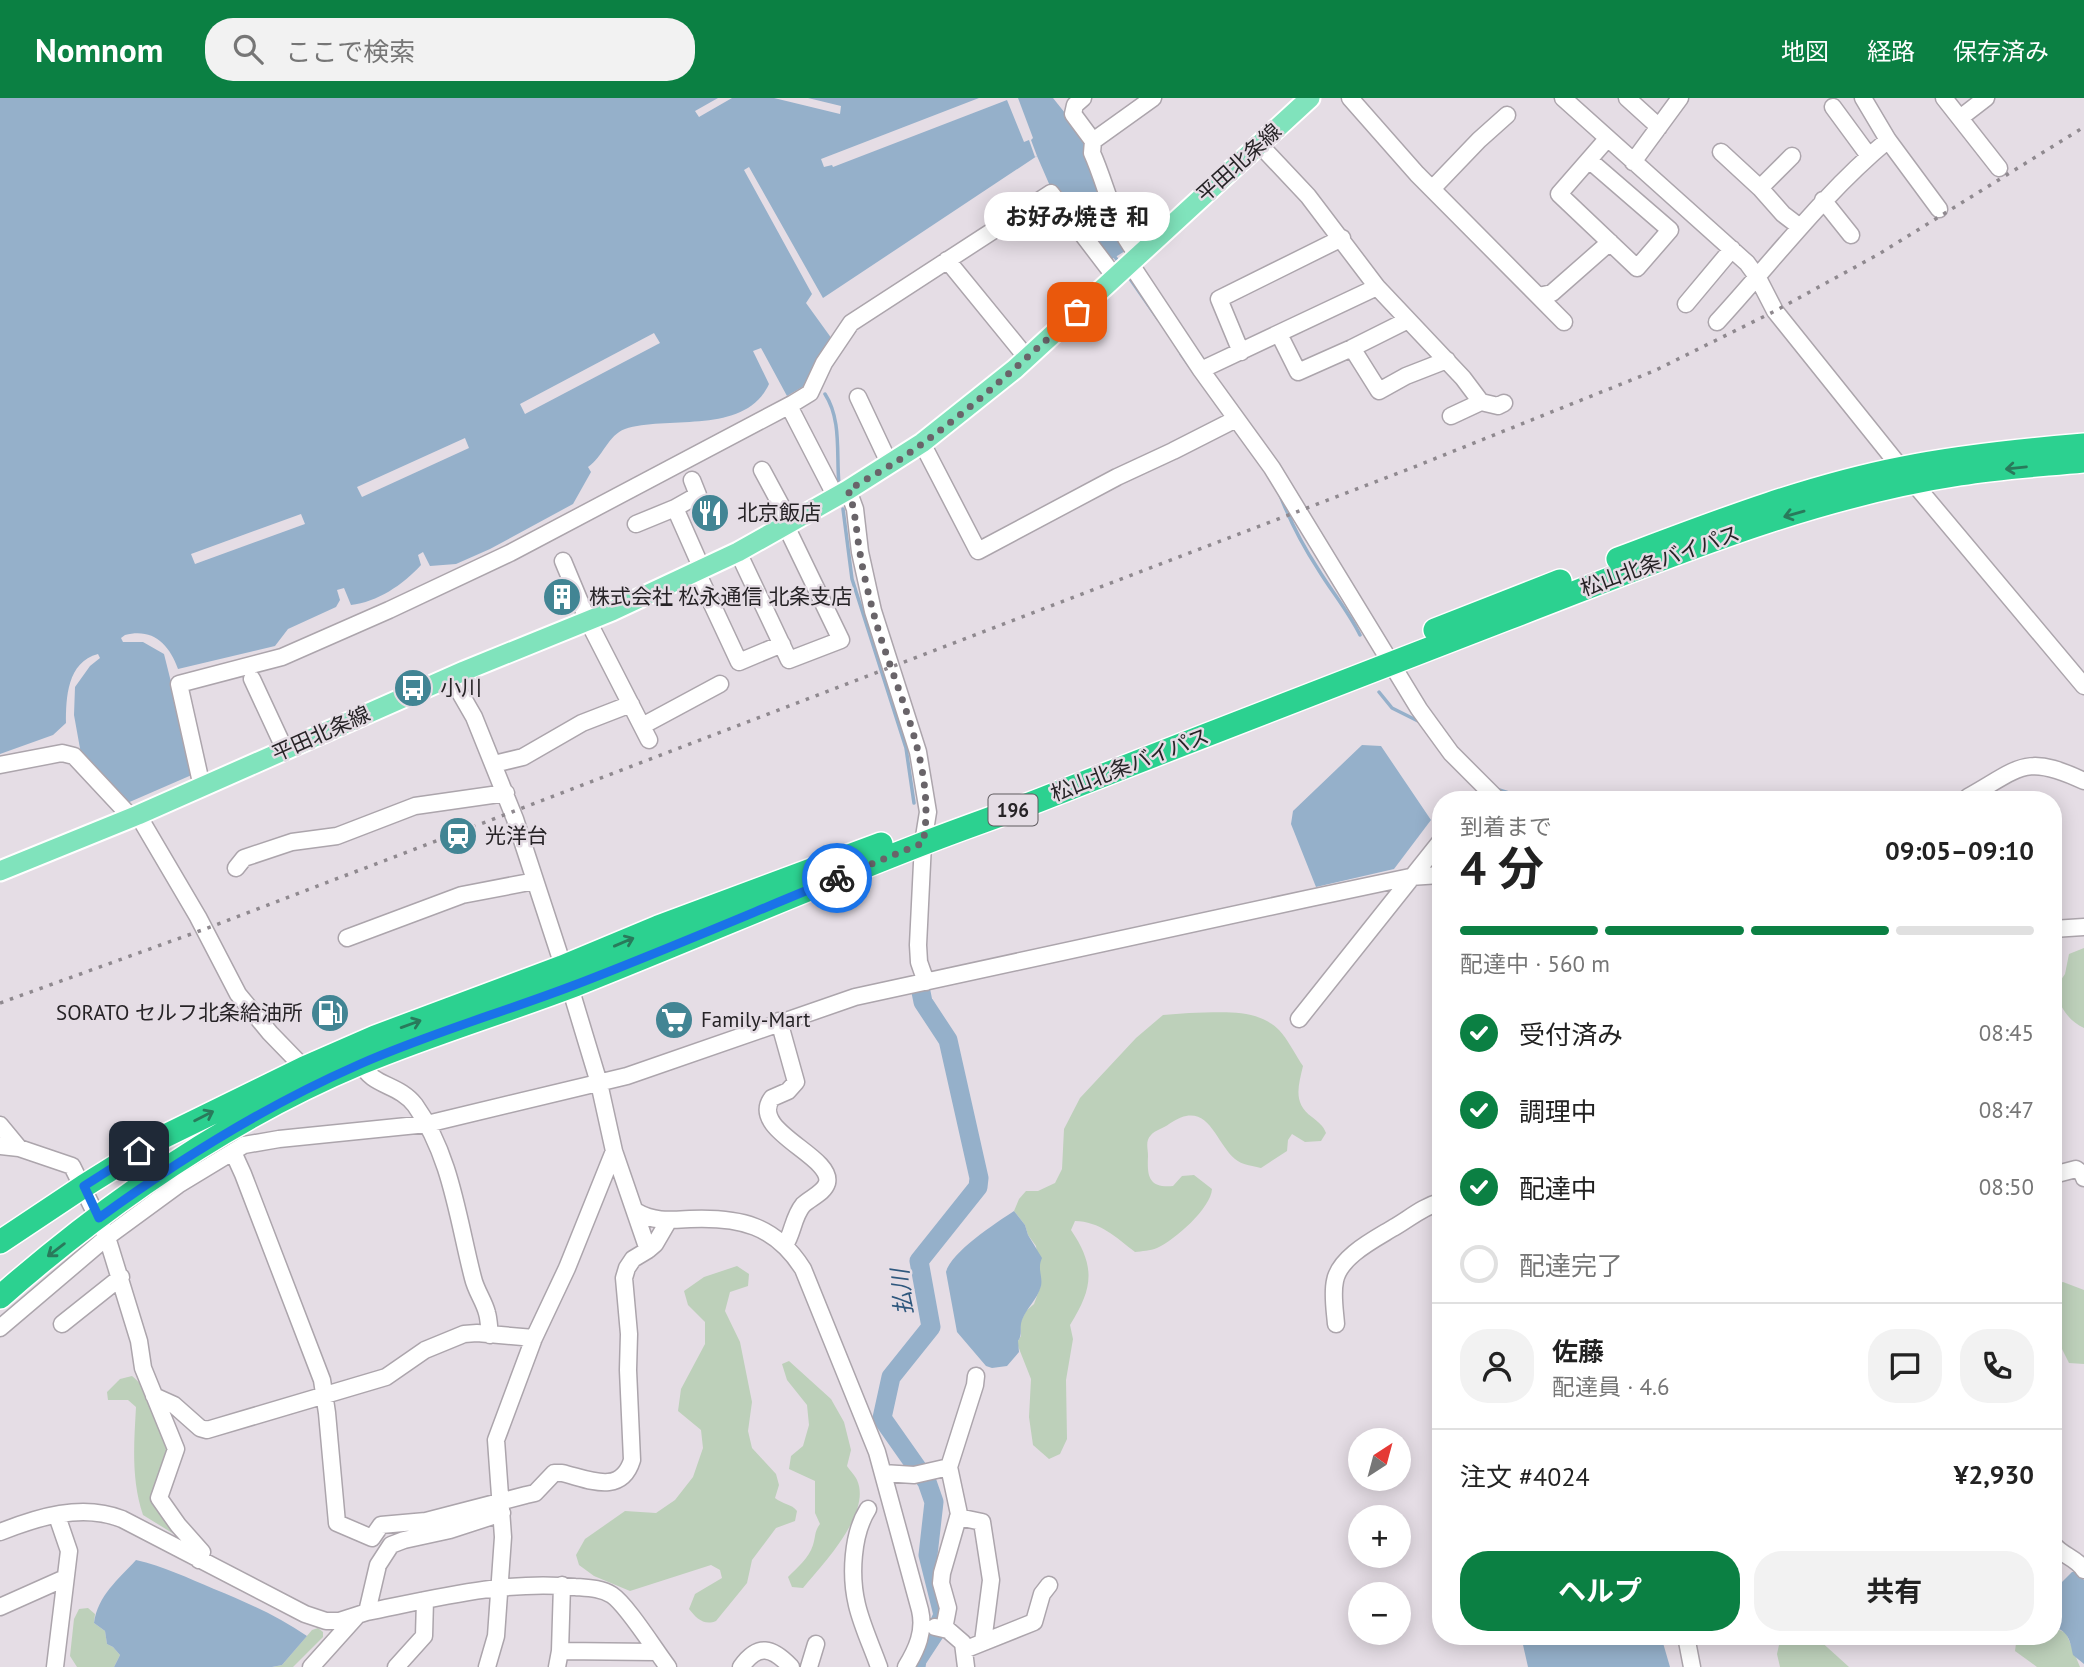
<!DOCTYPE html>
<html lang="ja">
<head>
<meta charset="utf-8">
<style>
	:root { --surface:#fff; --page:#f2f2f2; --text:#222; --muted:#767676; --line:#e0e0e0; --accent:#0b8043 }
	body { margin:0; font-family:"PT Sans","Noto Sans JP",sans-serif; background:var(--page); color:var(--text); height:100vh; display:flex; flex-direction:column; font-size:26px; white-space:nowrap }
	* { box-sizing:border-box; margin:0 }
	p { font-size:23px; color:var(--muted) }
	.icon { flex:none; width:38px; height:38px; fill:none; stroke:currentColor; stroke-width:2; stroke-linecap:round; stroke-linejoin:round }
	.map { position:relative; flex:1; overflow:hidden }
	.details { position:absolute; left:1432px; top:693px; width:630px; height:854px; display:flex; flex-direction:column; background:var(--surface); border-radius:28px; box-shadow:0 4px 18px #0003 }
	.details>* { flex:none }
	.needle { width:46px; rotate:36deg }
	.buttons { position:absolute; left:1348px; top:1330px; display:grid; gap:14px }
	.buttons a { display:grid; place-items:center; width:63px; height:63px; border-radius:50%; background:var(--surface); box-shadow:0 4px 18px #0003; font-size:35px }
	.pin { position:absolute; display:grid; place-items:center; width:60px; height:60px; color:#fff; margin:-30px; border-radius:14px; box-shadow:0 4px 10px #0006 }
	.courier { position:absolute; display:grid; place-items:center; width:70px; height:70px; margin:-35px; border:5px solid #1a73e8; border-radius:50%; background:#fff; color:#222; box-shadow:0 2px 9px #0007 }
	.bubble { position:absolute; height:49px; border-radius:24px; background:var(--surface); box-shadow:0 4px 18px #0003; font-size:23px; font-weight:700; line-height:49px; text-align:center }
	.summary em { font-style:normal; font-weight:700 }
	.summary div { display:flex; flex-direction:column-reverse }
	.summary { display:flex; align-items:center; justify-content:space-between; height:119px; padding:0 28px }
	h1 { font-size:46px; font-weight:700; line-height:52px }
	.bar { display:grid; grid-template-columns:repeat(4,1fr); gap:10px 7px; align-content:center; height:84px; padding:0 28px }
	.bar i { height:9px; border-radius:5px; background:var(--line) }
	.bar .current { background:var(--accent) }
	.bar p { grid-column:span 4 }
	.line { display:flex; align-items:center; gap:18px; padding:0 28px; border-top:2px solid var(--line) }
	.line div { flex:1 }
	.round { display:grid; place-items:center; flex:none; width:74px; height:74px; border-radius:28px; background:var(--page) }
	ol { padding:0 28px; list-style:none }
	li { display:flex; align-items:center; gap:21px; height:77px }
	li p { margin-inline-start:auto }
	li .icon { padding:7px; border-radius:50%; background:var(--accent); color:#fff; stroke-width:4 }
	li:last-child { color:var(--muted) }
	li i { width:38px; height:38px; border:4px solid var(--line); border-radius:50% }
	.primary-button { display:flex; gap:14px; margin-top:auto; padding:14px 28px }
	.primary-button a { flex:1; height:80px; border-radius:28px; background:var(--accent); color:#fff; font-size:28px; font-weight:700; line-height:80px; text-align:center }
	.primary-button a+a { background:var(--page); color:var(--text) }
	header { display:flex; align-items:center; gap:42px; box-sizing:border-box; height:98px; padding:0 35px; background:var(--accent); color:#fff }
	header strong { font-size:33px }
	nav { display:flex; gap:38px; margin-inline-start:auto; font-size:24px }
	.search { width:490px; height:63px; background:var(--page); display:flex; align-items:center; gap:18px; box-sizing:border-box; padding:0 24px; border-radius:28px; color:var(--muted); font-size:26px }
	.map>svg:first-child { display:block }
	.green { fill:#bdd0ba }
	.water { fill:#95b0ca }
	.pier { fill:#e5dde5 }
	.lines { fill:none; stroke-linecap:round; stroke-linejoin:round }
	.stream { stroke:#95b0ca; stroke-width:3.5 }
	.river { stroke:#95b0ca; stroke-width:19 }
	.minor-casing { stroke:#aca5ac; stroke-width:19 }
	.major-casing { stroke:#fff; stroke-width:23 }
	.highway-casing { stroke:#fff; stroke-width:26 }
	.minor { stroke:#fff; stroke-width:16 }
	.major { stroke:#80e3bc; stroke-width:19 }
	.highway { stroke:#2cd190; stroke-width:23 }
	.rail { stroke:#8f898f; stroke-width:3.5; stroke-dasharray:3.5 7; stroke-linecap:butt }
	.oneway { stroke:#297a5b }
	.done { stroke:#696469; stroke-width:7; stroke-dasharray:0 12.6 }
	.route { stroke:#1a73e8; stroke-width:9 }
	.labels { text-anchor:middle; stroke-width:5; stroke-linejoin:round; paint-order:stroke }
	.shield { fill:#e5dde5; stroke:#5f5b5f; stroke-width:2 }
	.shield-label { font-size:19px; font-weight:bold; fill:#262326 }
	.street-label { font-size:21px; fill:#262326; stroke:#e5dde5 }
	.poi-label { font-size:21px; fill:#262326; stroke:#e5dde5; text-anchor:start }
	.water-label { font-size:23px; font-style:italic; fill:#2e577d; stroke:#e5dde5 }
</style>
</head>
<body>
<header>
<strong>Nomnom</strong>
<div class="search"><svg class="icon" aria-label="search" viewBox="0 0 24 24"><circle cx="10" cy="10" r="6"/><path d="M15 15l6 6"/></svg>ここで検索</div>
<nav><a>地図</a><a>経路</a><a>保存済み</a></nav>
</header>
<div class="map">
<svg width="2084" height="1569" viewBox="0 0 2084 1569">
	<rect width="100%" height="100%" fill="#e5dde5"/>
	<path class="green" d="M2084 850V930C2067 922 2061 909 2054 892L2065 876 2069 856Z
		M1189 915C1218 915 1256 909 1279 932 1287 940 1296 958 1303 968 1298 989 1293 1005 1312 1019 1318 1024 1323 1027 1326 1035L1321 1043 1305 1044 1292 1036 1288 1042 1287 1053 1261 1070C1253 1068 1242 1067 1235 1061 1214 1043 1208 999 1169 1026 1164 1030 1155 1032 1151 1037 1145 1043 1148 1050 1148 1058 1147 1079 1149 1090 1173 1088L1182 1078 1194 1077 1212 1091C1211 1110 1175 1142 1157 1150 1150 1153 1142 1153 1135 1154 1117 1140 1099 1123 1075 1123L1071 1132C1096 1169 1093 1190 1070 1227L1073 1241 1066 1282 1067 1341 1060 1356 1049 1361 1033 1347 1029 1319 1031 1281 1018 1248V1243L1021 1238 1020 1225 1026 1213 1034 1206 1041 1187 1036 1148 1028 1137 1025 1127 1014 1113 1019 1101 1026 1093H1038L1055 1085 1062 1071 1064 1031 1080 1000 1136 940 1163 917Z
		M737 1168 749 1176 748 1188 730 1194 725 1213 740 1244 752 1304 748 1333 752 1350 776 1376 779 1387 775 1400C782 1406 792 1406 797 1413L795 1423 776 1430 752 1462 747 1485 716 1523C704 1528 696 1520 689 1511L695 1496 722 1480 720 1472 711 1467 630 1493 594 1478 579 1467 576 1457 585 1441 625 1413 656 1415 675 1402 693 1379 703 1350 701 1332 678 1313 681 1291 705 1246V1224L688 1207 684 1193 704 1179Z
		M2063 1184 2084 1192V1266L2069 1265 2061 1249 2053 1243V1187Z
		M789 1263 831 1301 844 1324 851 1352 847 1368C850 1373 855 1377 857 1382 872 1415 823 1466 803 1490L792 1489 788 1479C797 1470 809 1460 813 1447 816 1438 814 1434 820 1426L815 1415V1383L789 1371 791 1358 803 1348 809 1327 807 1307 787 1282 782 1266Z
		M132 1278C148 1289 164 1330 172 1349L157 1385 182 1441 143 1417C131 1381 134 1346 136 1309L128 1302H108L107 1294 120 1281Z
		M88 1510 95 1516 94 1525 105 1533 107 1546 113 1549 120 1557 114 1569H77L70 1558 74 1521 79 1511Z
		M2053 1529 2066 1535 2080 1569H2037L2015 1553 2017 1538H2053Z
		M318 1530 323 1534V1539L293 1569H272L282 1567 312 1532Z
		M1781 1538 1817 1540 1849 1569H1780L1777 1556Z"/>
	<path class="water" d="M0 0H1053L1089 45 1125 153 1109 163 1060 92 1050 88 1037 58 823 200 749 69 744 72 812 196 806 205 832 241 824 250 811 284 787 298 761 250 753 253 769 286C745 338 669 317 625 331 608 337 603 359 588 369L591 374 573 406 490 451 456 466 430 468 423 454 418 457 421 467C403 487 377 504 351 507L344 490 337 492 340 502 336 509 288 531 275 548 178 571C169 546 153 530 125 537L121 540 123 544H143L164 556 194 676 125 706 81 656 74 617 75 589 90 568 100 560 98 556C67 564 66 600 66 625L53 637 0 656Z
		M1362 647 1381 648 1431 722 1394 771 1316 789 1291 726 1293 713Z
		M1014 1113 1025 1127 1028 1137 1042 1160C1037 1171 1043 1178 1041 1188 1037 1202 1027 1209 1022 1222 1019 1230 1023 1236 1018 1243L1019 1254 1007 1268 992 1270 986 1268 957 1234 946 1174C951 1154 996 1125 1014 1113Z
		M136 1462C163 1468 188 1480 214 1491 246 1504 278 1518 307 1538L282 1567 272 1569H114L120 1557 113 1549 107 1546 105 1533 94 1525C98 1497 118 1482 136 1462Z
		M2072 1474H2076L2084 1482V1566L2073 1557C2070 1543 2069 1533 2053 1529V1493Z
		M1521 1538H1661L1670 1569H1528Z"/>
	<path class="pier" d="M718 0H732L699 19 695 13Z
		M774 0H808L841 8 840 16Z
		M979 0H1018L1033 40 1031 42 1037 58 1035 59 1029 42 1024 44 1007 2 833 69 832 67 824 69 821 61Z
		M654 235 660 245 525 316 520 306Z
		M465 340 469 350 362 399 357 389Z
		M301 416 305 426 195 466 191 456Z"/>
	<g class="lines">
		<path class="stream" d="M1115 159 1120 166
			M1126 175 1158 221
			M1181 256 1191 270
			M825 296C842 322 836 357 839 386
			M1280 397C1290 423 1303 448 1318 471 1332 494 1348 513 1360 537
			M843 411 852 481 906 650 914 705
			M1379 594 1392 610 1418 623
			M1496 691 1531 702"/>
		<path class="river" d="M916 1569 917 1562 934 1536 943 1517 928 1457 934 1404 927 1384 882 1320 891 1279 931 1229 919 1163 978 1089 979 1080 948 942 923 904 920 889"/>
		<defs>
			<path id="minor" d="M1083 0 1075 7 1073 16 1093 43
				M1350 0 1417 76 1564 224
				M1563 0 1747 165 1758 180 1775 213 1901 370 2084 588
				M1627 0 1659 29
				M1863 0 1888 42 1939 111
				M1944 0 1999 70
				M1833 9 1869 58
				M1960 20 1986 0
				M1259 46 1308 98 1377 189 1463 280 1481 304
				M1721 54 1760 90 1783 116 1800 129
				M1589 62 1670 132 1637 170 1559 96 1607 41
				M1633 64 1680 0
				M1760 90 1792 58
				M1432 91 1479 42 1507 17
				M1823 102 1851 137
				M1138 157C1114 130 1107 88 1092 55L1093 43 1153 0
				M947 162 1027 260
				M1130 165 1201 272 1272 370 1419 611 1451 655 1498 702
				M1539 198 1552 195 1610 144
				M1686 206 1732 151
				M1408 222 1352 250 1379 293 1406 278 1447 262
				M1717 224C1774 162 1823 96 1888 42
				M1279 236 1298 274 1352 250
				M1241 254 1219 201 1342 140
				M1201 272 1377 189
				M858 299 890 367
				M789 308 836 399
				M1451 318 1481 304 1498 308 1504 305
				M922 345 978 453 1117 379 1173 353 1236 321
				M762 372 790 424
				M848 392 855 411 860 454 873 513 918 654 928 714 923 745 918 847 919 864 926 884
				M675 410 698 397 692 382
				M636 426 675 410 702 471
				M738 454 789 562 841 542 785 426
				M563 463 588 523 649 642
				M697 474 739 564 782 546
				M252 581 285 652
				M642 628 720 586
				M494 666 523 659 582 625 631 606
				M0 667 62 655 74 658 131 719
				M202 689 179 586 282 559 389 512 510 455 792 306 810 295 824 265 851 225 1051 95 1115 179
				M1969 702 1968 699C2020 670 2025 655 2084 683
				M138 717 198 819 238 896 270 935 304 970
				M236 770 244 760 292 744 337 738 415 708 506 695
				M2053 831 2084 829
				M347 840 462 797 535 783
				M1299 921 1440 744
				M779 923 796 984 788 993 772 1000C748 1033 834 1058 827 1085 824 1095 810 1100 803 1107 793 1119 793 1135 785 1147
				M361 965C372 989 398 985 415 1007 451 1057 458 1122 473 1180 476 1193 484 1203 487 1215 489 1222 489 1230 490 1237
				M0 1027 19 1050
				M0 1048 19 1050 72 1068 107 1139 139 1243 143 1270 176 1351 159 1400 178 1427 202 1454 199 1462
				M233 1054 243 1076 322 1282 327 1315 337 1425 372 1440 381 1427 426 1423 526 1397 535 1395 554 1375H562C588 1381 621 1398 632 1362L628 1272 629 1236 624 1180 627 1170 633 1161 648 1152 614 1053 599 985 570 889 515 721 474 619 451 579
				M2053 1077 2076 1071 2083 1076 2084 1080
				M637 1114C654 1124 671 1122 690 1121 740 1119 775 1127 803 1171L877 1354 920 1512C925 1533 917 1551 906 1569
				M648 1152 655 1146 669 1122
				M62 1226 121 1179
				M1336 1226C1335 1213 1332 1196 1335 1183 1339 1159 1375 1141 1393 1130 1409 1121 1422 1109 1440 1104
				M0 1230 107 1139 178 1087 244 1047 279 1041 427 1026 627 978 855 899 1306 801 1410 779 1440 777
				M154 1298 174 1307 200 1330 207 1332 386 1279 425 1252 464 1236 477 1235 534 1240
				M883 1375 914 1377 949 1369
				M868 1411C852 1436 850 1478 857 1507 862 1528 872 1549 879 1569
				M958 1419 982 1424 991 1482 983 1544
				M0 1434C38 1419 82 1405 122 1421L305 1516 326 1523H339L367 1514 378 1467 391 1447 404 1442 450 1432 502 1415
				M2053 1446C2062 1458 2076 1459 2084 1472
				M0 1509 65 1480
				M367 1514C436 1500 505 1482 575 1489 588 1490 601 1490 612 1497 627 1507 655 1552 668 1569
				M935 1529 948 1532 963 1545 966 1569
				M944 1531 948 1510 941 1485 942 1475 959 1416 949 1369 975 1287 976 1278
				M1686 1538 1692 1569
				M964 1552 1034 1524 1042 1496 1049 1487
				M560 1553 656 1554
				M55 1569 69 1453 57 1418
				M311 1569 356 1519
				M396 1569 424 1538 425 1502
				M487 1569 496 1538 503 1439 496 1342 534 1240 567 1170 614 1053
				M557 1569 560 1553 562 1487
				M741 1569C758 1545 772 1549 791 1569
				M809 1569 816 1546"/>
			<path id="major" d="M0 773 138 717 464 573 612 513 738 454 848 392 922 345 1015 271 1310 0"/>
			<path id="highway" d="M1618 461C1711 426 1805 389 1903 370 1963 358 2023 352 2084 347
				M1435 532 1560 483
				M0 1144 84 1088 161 1040 304 970 375 939 562 869 658 829 881 746
				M0 1199C107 1105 230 1020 361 965 431 936 504 914 575 887 691 841 806 791 922 746 965 729 1008 715 1050 698 1202 639 1354 579 1506 521 1653 465 1802 400 1960 376 2001 369 2043 367 2084 363"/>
		</defs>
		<use href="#minor" class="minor-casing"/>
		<use href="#major" class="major-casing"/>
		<use href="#highway" class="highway-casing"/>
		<use href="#minor" class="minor"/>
		<use href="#major" class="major"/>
		<use href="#highway" class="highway"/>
		<path class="rail" d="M0 905 205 831 512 714 1409 371 1654 273 1775 213 1879 156 2084 29"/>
	</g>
	<defs><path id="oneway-shaft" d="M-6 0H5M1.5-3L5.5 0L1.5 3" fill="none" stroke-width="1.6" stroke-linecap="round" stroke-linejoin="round" transform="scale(1.75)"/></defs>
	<g class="oneway">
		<use href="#oneway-shaft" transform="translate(2016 370) rotate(174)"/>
		<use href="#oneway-shaft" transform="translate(1794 416) rotate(164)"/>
		<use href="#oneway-shaft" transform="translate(624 844) rotate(-23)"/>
		<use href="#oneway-shaft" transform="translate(411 926) rotate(-20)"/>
		<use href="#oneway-shaft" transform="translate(204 1018) rotate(-27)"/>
		<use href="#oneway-shaft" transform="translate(56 1152) rotate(143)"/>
	</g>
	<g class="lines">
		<path class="done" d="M837 780 923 745C938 666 892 587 873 513 868 494 863 474 860 455 856 433 856 413 848 392 865 382 883 372 899 362 963 319 1020 266 1077 214"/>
		<path class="route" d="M139 1053 84 1088 99 1120C181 1060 265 1008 358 967 428 936 501 915 572 888 661 854 749 816 837 780"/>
	</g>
	<defs>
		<symbol id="restaurant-disc" viewBox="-11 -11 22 22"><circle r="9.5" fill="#428594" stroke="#e5dde5"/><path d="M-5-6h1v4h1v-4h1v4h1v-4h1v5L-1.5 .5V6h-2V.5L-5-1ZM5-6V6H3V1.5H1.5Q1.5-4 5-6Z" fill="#fff"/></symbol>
		<symbol id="building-disc" viewBox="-11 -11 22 22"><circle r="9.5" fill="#428594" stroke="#e5dde5"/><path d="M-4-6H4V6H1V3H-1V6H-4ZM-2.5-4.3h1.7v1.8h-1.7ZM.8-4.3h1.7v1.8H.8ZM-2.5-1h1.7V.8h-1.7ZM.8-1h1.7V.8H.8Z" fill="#fff"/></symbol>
		<symbol id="bus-disc" viewBox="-11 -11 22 22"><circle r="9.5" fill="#428594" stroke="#e5dde5"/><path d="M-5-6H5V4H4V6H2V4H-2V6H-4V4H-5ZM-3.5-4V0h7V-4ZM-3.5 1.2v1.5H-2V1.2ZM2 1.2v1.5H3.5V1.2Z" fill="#fff"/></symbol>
		<symbol id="station-disc" viewBox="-11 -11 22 22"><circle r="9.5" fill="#428594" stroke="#e5dde5"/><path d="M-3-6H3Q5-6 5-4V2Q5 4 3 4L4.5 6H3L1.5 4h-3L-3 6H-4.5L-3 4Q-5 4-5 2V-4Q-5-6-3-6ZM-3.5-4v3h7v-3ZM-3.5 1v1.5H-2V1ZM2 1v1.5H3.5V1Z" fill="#fff"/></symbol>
		<symbol id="fuel-disc" viewBox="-11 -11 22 22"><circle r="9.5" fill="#428594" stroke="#e5dde5"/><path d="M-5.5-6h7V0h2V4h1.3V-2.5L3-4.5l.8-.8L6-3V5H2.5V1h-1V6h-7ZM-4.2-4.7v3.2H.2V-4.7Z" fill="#fff"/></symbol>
		<symbol id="supermarket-disc" viewBox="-11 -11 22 22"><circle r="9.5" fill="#428594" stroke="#e5dde5"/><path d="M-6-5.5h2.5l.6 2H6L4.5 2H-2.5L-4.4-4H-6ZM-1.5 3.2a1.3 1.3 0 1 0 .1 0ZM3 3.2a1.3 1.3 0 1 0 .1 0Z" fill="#fff"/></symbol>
	</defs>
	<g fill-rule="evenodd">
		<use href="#restaurant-disc" x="688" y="393" width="44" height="44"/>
		<use href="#building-disc" x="540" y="477" width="44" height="44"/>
		<use href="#bus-disc" x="391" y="568" width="44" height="44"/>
		<use href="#station-disc" x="436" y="716" width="44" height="44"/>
		<use href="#fuel-disc" x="308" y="893" width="44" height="44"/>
		<use href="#supermarket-disc" x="652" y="900" width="44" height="44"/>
	</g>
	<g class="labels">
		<rect class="shield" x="988.5" y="696.5" width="49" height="31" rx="5"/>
		<g class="shield-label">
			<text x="1013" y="719">196</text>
		</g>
		<g class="street-label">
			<text transform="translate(1239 65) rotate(-42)" y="7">平田北条線</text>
			<text transform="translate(1660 463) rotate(-20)" y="7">松山北条バイパス</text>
			<text transform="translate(321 636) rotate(-24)" y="7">平田北条線</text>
			<text transform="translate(1130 667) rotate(-21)" y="7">松山北条バイパス</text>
		</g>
		<g class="poi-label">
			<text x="737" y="422">北京飯店</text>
			<text x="589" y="506">株式会社 松永通信 北条支店</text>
			<text x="440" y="597">小川</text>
			<text x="485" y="745">光洋台</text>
			<text x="303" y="922" text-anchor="end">SORATO セルフ北条給油所</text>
			<text x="701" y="929">Family-Mart</text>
		</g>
		<g class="water-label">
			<text transform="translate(902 1194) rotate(-96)" y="8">払川</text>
		</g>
	</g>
</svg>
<div class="buttons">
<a><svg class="needle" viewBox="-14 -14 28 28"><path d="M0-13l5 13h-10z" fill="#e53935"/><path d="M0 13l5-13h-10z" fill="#767676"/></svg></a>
<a>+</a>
<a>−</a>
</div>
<div class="pin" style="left:1077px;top:214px;background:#ea580c"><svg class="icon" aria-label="bag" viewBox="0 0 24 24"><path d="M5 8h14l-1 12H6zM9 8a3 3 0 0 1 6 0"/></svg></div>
<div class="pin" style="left:139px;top:1053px;background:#1f2937"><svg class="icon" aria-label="home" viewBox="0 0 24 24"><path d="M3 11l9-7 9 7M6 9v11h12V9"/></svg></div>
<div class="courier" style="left:837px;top:780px"><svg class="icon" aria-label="bike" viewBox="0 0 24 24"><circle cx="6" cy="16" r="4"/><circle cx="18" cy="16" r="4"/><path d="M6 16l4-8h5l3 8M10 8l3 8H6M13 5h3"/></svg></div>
<div class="bubble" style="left:984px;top:94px;width:186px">お好み焼き 和</div>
<section class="details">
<div class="summary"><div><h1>4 分</h1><p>到着まで</p></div><em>09:05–09:10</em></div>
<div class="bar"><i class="current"></i><i class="current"></i><i class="current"></i><i></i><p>配達中 · 560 m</p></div>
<ol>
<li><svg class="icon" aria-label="check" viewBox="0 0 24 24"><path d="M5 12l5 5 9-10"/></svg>受付済み<p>08:45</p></li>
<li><svg class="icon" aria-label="check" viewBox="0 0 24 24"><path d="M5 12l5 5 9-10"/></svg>調理中<p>08:47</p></li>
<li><svg class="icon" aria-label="check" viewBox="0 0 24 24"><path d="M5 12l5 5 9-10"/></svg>配達中<p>08:50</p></li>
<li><i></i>配達完了</li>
</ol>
<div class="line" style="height:126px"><a class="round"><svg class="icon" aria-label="person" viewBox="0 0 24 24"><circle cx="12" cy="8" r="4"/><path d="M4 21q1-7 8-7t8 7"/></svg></a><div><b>佐藤</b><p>配達員 · 4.6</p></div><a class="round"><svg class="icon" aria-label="chat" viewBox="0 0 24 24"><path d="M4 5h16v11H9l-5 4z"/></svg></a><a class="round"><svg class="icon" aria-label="phone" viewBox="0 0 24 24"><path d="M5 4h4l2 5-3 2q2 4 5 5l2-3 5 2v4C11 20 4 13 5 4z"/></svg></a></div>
<div class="line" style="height:91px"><div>注文 #4024</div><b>¥2,930</b></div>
<div class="primary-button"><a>ヘルプ</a><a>共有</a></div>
</section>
</div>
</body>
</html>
